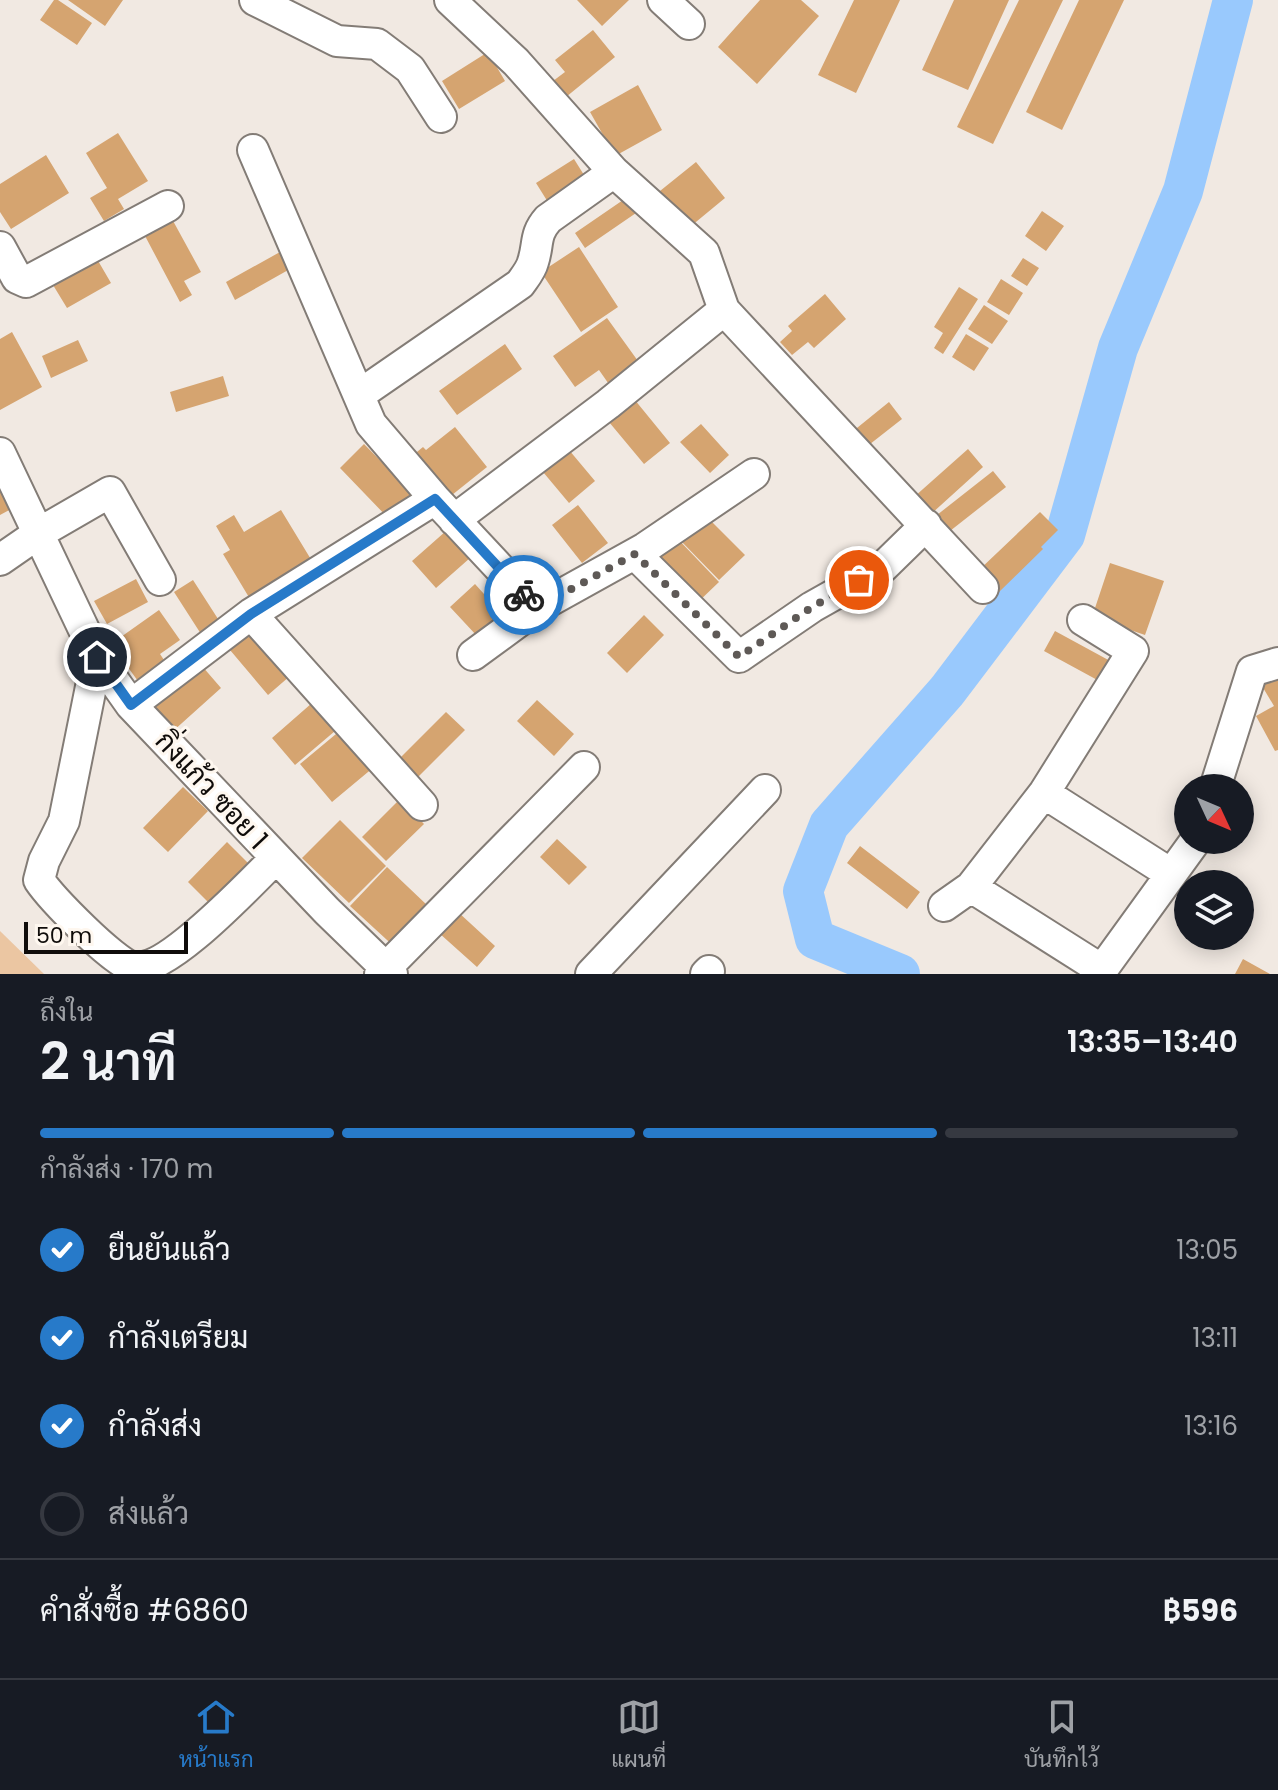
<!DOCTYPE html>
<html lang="th">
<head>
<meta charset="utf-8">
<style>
	:root { --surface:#171b24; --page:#20242c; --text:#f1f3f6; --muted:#9ea1a6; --line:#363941; --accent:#277ac9 }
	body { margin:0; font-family:Poppins,Sarabun,sans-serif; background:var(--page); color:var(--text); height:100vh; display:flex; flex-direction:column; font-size:30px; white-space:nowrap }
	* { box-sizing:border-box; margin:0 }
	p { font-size:26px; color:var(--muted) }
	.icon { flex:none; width:44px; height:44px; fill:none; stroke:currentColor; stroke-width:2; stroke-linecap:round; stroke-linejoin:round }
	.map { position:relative; height:974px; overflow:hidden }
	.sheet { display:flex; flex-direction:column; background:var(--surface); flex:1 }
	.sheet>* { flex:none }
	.needle { width:52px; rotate:134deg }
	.fabs { position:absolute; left:1174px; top:774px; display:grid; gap:16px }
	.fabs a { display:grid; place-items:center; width:80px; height:80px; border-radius:50%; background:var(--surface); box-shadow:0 4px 20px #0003; font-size:40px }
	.scale { position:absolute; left:24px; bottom:20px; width:164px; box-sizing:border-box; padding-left:8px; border:4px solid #0f0c0a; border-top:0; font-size:22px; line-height:28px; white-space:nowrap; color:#0f0c0a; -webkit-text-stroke:6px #fef7ef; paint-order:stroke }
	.pin { position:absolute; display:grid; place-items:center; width:68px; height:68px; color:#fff; margin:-34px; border:4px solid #fff; border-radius:50%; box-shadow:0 2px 8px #0007 }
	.courier { position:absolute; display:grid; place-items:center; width:80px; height:80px; margin:-40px; border:6px solid #277ac9; border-radius:50%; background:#fff; color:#222; box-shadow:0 2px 10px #0007 }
	.summary em { font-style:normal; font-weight:600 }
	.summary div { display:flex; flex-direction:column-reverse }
	.summary { display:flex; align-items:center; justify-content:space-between; height:136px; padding:0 40px }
	h1 { font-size:52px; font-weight:600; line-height:60px }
	.bar { display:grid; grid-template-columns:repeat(4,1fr); gap:12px 8px; align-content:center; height:96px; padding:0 40px }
	.bar i { height:10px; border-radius:6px; background:var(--line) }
	.bar .on { background:var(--accent) }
	.bar p { grid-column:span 4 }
	.line { display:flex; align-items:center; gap:20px; padding:0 40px; border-top:2px solid var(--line) }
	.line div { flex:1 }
	ol { padding:0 40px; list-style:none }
	li { display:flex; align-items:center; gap:24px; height:88px }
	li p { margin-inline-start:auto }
	li .icon { padding:8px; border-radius:50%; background:var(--accent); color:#fff; stroke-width:4 }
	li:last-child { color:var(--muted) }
	li i { width:44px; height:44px; border:4px solid var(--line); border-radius:50% }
	.tab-bar { display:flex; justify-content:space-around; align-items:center; height:112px; border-top:2px solid var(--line); background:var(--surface); font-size:22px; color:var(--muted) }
	.tab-bar a { display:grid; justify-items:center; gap:4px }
	.tab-bar .on { color:var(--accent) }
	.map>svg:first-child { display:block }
	.green { fill:#ebc6a2 }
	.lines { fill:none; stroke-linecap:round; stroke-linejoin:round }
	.river { stroke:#99c9fd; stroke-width:40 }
	.building { fill:#d5a470 }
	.minor-casing { stroke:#837c76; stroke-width:34 }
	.minor { stroke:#fff; stroke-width:30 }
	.done { stroke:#5e5956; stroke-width:8; stroke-dasharray:0 14.4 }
	.route { stroke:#277ac9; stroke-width:10 }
	.labels { text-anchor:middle; stroke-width:6; stroke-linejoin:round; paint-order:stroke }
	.street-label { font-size:28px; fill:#0f0c0a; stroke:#fef7ef }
</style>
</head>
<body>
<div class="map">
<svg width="1278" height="974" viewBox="0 0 1278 974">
	<rect width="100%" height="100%" fill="#f1e9e2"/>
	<path class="green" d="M0 931 44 974H0Z"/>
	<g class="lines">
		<path class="river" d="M900 974 815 939 803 891 829 825 947 691 1065 535 1118 348 1183 191 1233 0"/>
	</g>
	<path class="building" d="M54 0H58L92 23 77 45 40 20Z
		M68 0H123L105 26Z
		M577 0H629L602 26Z
		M760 0H801L819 16 757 84 718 47Z
		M854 0H900L856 93 818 75Z
		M954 0H1009L968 90 922 70Z
		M1019 0H1063L993 144 957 127Z
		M1079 0H1124L1062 130 1026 112Z
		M593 30 615 57 566 97 553 81 565 72 555 60Z
		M488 52 505 81 459 109 442 81Z
		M638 85 662 130 615 156 590 112Z
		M118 133 148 181 118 199 124 209 104 221 90 198 107 188 86 153Z
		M46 155 69 193 11 229 0 212V184Z
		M574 159 589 183 551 207 536 183Z
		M696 162 725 198 685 231 655 195Z
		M626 198 636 213 585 248 575 233Z
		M1042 211 1064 226 1046 251 1025 236Z
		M172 219 201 272 184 281 192 295 180 302 144 234Z
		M579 247 618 307 581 332 541 272Z
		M280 252 290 269 235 300 226 282Z
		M1023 258 1039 268 1027 286 1011 276Z
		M97 259 111 283 67 308 53 285Z
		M1001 279 1023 293 1009 315 987 302Z
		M959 287 978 299 943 354 934 348 943 333 934 327Z
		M825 294 846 319 814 348 808 342 792 355 780 342 792 331 788 326Z
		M984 305 1008 321 992 344 968 329Z
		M607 318 643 368 613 390 599 370 575 387 553 356Z
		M12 332 42 387 0 410V339Z
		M966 334 989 348 974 371 952 357Z
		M78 340 88 361 51 378 42 356Z
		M505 344 522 369 457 415 439 391Z
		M223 376 229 396 176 412 170 392Z
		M630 394 670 443 644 464 604 416Z
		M889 402 902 419 865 448 852 432Z
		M701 424 729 455 710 473 680 442Z
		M455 427 487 467 447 499 412 456 423 447 426 450Z
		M364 444 416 497 391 521 340 468Z
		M564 444 595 481 569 503 538 466Z
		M968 449 983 467 930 515 914 497Z
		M993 471 1006 487 950 531 937 515Z
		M0 479 13 508 0 515Z
		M578 505 608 543 582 563 552 525Z
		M281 510 315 566 253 604 223 554 230 550 216 526 234 515 244 532Z
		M1040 512 1058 530 1041 547 1043 549 999 592 978 571Z
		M706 516 745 555 719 580 681 541Z
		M446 531 470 558 436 588 412 561Z
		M675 536 719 582 695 605 651 559Z
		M1110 563 1164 581 1145 635 1092 617Z
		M136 579 148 602 107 624 94 601Z
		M193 580 220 622 201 634 174 592Z
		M475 584 502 614 477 636 450 607Z
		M159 610 180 640 160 654 170 669 143 688 111 644Z
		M644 615 664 635 627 673 607 653Z
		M253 631 290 676 268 695 230 650Z
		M1055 631 1112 662 1101 682 1044 651Z
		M202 666 221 688 172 732 152 710Z
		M1278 671V750L1275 751 1256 716 1274 706 1259 681Z
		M537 700 574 734 554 756 517 721Z
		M312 703 335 731 295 765 272 738Z
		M446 712 465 730 415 780 396 762Z
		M342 729 374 767 332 802 300 764Z
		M183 787 208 811 168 852 143 828Z
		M400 799 424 824 386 861 362 837Z
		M340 820 386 866 349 903 302 858Z
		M557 839 587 867 569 885 540 857Z
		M227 842 250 865 210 904 188 882Z
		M860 846 920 892 907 909 847 863Z
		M387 867 428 906 399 951 350 906Z
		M458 912 495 946 477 967 439 933Z
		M1243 959 1270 974H1235Z"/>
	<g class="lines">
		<defs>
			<path id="minor" d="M255 0 337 41 377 44 410 69 441 117
				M450 0 516 62 614 172 704 253 724 310 983 588
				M663 0 689 24
				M253 150 371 424 435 499 537 608
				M0 247 17 278 26 282 168 206
				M359 395 520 284C525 277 531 270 533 262 539 244 534 235 548 219L614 172
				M0 453 97 657 131 705 327 911 392 974
				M454 520 608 404 724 310
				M635 554 739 657 812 607 883 567 926 525
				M0 560 39 533 110 492 160 580
				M251 614 422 805
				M473 655 537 608 645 548 754 474
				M97 657 64 821 44 861 39 880C51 898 114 963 133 967 167 974 251 882 276 858
				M131 705 251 614 435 499
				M1215 788 1252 671 1278 663
				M1044 793 1171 874
				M971 887 1102 970
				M944 906 971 887 1044 793 1133 651 1083 620
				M380 974 584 767
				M591 974 765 790
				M706 974 709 971
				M1099 974 1196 840"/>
		</defs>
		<use href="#minor" class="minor-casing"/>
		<use href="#minor" class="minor"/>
	</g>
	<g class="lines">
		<path class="done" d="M524 595 537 608 635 554 739 657 812 607 859 580"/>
		<path class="route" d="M97 657 131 705 251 614 435 499 524 595"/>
	</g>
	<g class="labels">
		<g class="street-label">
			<text transform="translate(212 790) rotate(47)" y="10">กิ่งแก้ว ซอย 1</text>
		</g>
	</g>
</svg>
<div class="fabs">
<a><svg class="needle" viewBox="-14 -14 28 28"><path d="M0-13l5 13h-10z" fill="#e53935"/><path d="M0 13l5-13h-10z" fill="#9ea1a6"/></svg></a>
<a><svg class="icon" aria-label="layers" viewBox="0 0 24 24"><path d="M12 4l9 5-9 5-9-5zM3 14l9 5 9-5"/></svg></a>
</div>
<div class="scale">50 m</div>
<div class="pin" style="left:859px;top:580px;background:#ea580c"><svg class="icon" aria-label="bag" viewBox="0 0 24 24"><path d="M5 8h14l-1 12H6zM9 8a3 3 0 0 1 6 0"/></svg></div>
<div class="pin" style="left:97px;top:657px;background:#1f2937"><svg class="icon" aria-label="home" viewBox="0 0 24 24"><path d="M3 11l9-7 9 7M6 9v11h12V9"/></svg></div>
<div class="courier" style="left:524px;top:595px"><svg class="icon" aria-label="bike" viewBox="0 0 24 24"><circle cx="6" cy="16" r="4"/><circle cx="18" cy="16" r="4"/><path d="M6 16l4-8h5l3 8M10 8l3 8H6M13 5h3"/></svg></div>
</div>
<section class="sheet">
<div class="summary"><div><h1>2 นาที</h1><p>ถึงใน</p></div><em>13:35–13:40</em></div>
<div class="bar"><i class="on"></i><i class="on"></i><i class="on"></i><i></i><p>กำลังส่ง · 170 m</p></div>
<ol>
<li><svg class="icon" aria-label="check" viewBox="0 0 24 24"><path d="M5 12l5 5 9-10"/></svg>ยืนยันแล้ว<p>13:05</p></li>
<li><svg class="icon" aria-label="check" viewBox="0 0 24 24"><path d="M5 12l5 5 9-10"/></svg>กำลังเตรียม<p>13:11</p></li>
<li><svg class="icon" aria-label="check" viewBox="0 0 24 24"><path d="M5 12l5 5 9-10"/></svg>กำลังส่ง<p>13:16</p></li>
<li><i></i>ส่งแล้ว</li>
</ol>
<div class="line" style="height:104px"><div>คำสั่งซื้อ #6860</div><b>฿596</b></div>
</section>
<nav class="tab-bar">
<a class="on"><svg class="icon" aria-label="home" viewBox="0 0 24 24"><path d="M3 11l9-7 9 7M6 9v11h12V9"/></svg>หน้าแรก</a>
<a><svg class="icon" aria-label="map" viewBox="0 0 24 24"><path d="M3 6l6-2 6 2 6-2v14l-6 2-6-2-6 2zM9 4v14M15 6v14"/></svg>แผนที่</a>
<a><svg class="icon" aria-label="saved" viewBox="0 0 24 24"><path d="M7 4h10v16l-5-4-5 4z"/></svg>บันทึกไว้</a>
</nav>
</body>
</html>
